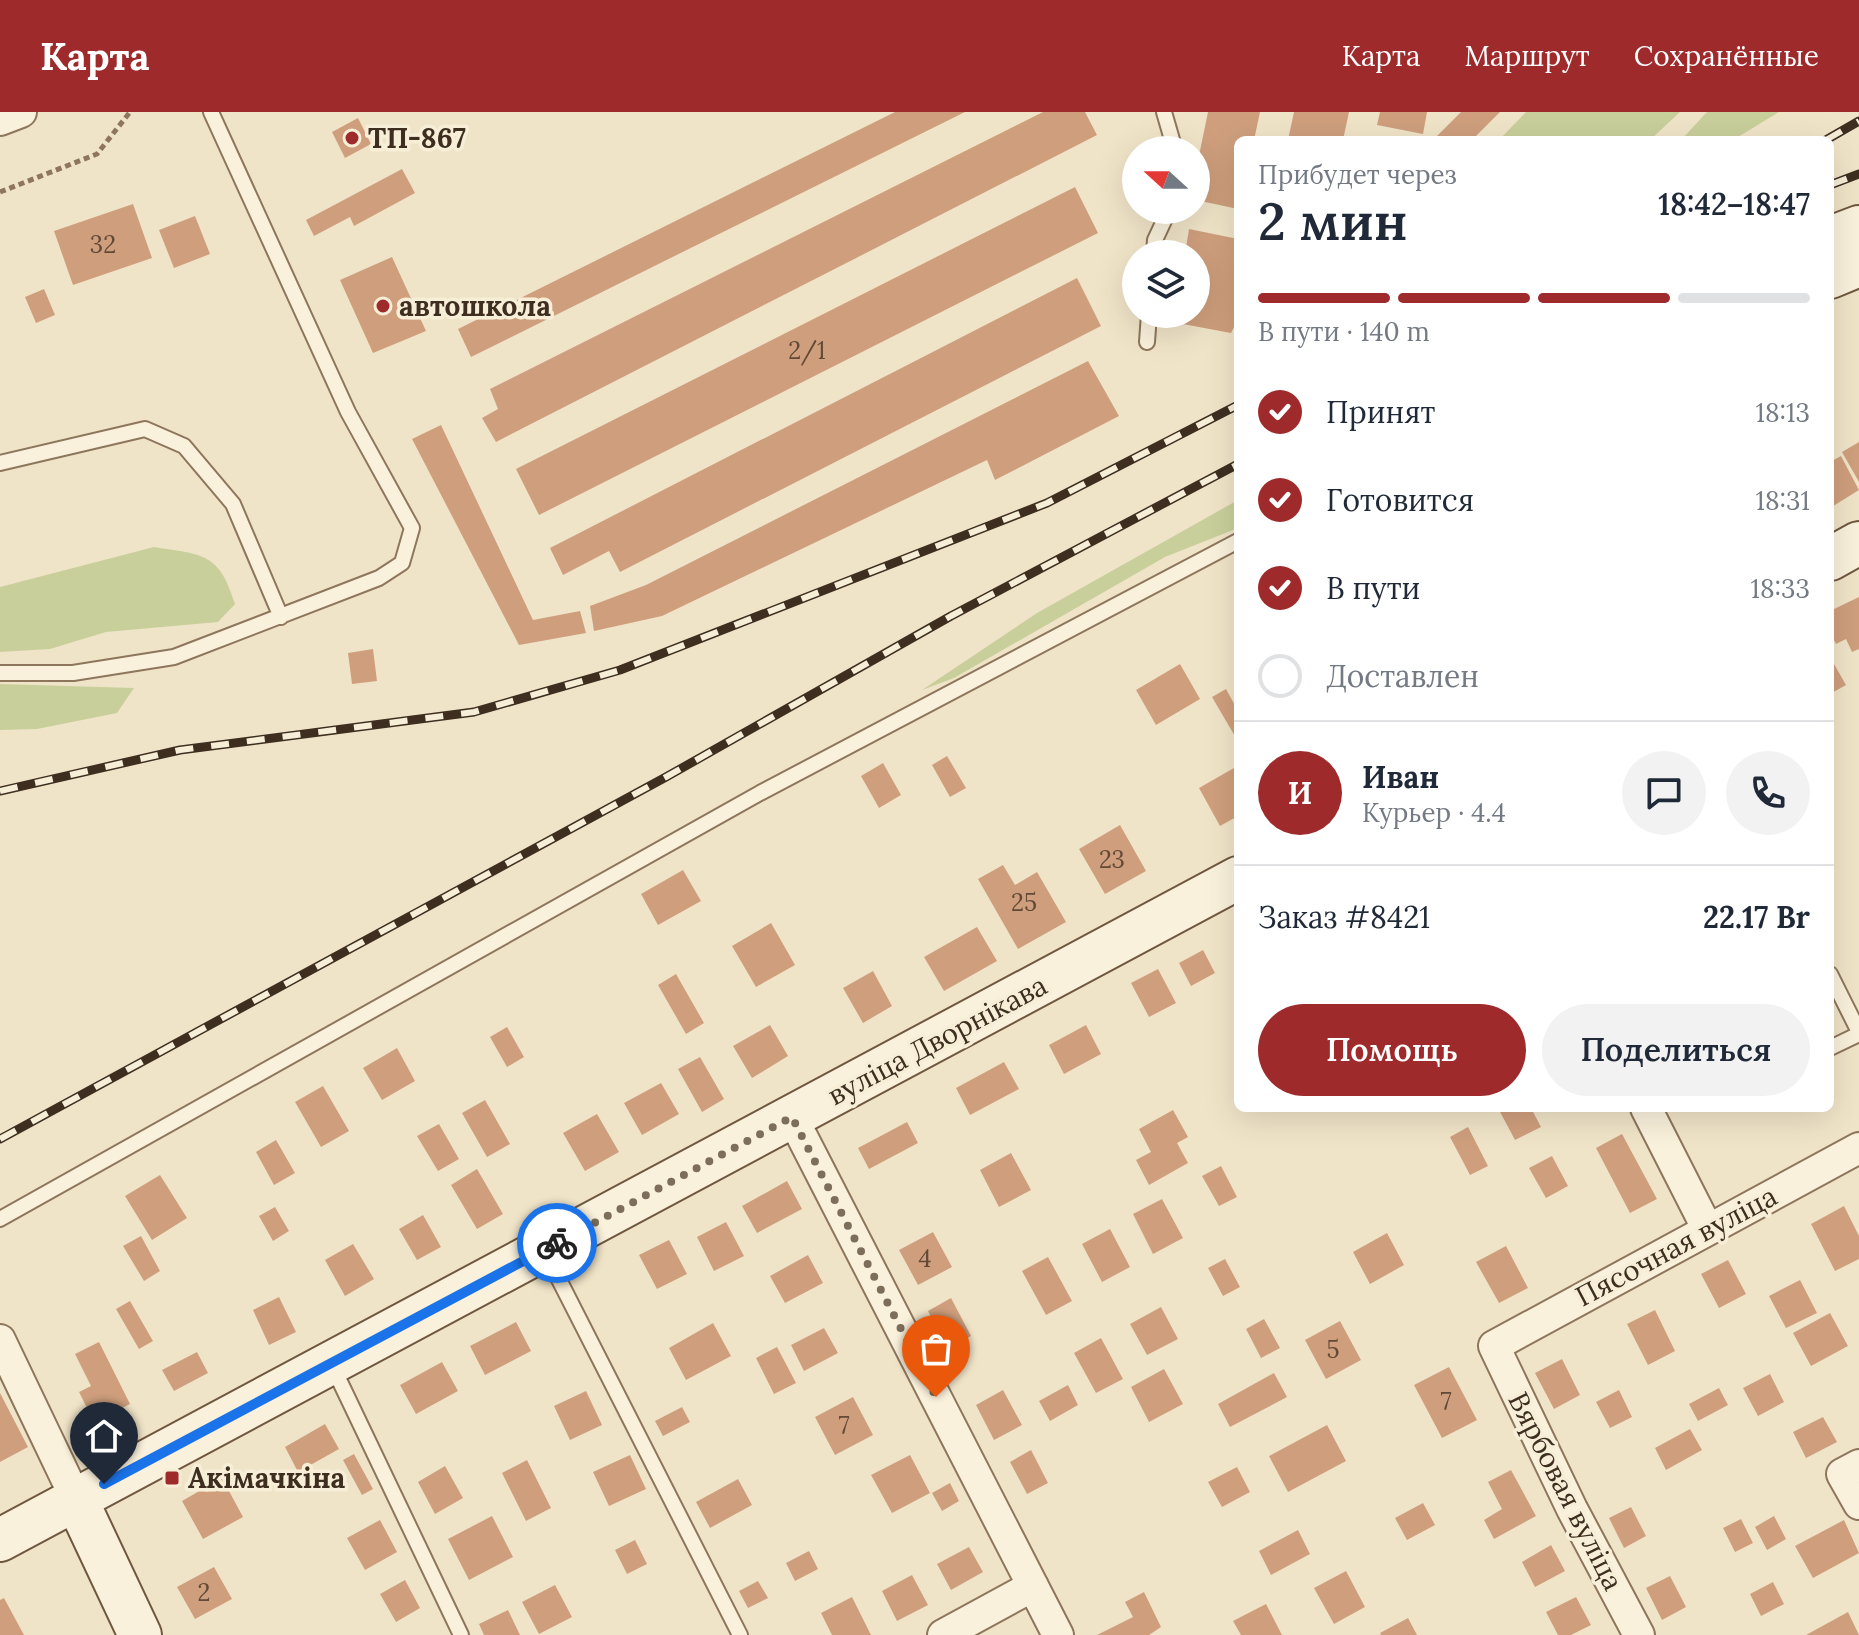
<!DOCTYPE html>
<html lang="ru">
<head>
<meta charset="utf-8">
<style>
	:root { --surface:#fff; --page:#f2f2f3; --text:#1f2937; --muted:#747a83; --line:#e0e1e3; --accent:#9e2a2b }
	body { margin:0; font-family:Lora,serif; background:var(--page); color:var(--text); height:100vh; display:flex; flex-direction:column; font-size:30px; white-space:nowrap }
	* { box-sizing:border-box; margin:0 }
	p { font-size:26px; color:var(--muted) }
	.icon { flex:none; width:44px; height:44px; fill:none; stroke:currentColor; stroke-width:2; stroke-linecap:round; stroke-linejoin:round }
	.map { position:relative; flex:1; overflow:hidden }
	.details { position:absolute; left:1234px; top:24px; width:600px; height:976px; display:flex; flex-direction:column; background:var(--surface); border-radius:12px; box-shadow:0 8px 32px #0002 }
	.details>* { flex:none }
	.needle { width:52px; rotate:291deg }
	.fabs { position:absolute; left:1122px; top:24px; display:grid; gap:16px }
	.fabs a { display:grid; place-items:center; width:88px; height:88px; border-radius:50%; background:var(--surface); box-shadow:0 8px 32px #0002; font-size:40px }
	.pin { position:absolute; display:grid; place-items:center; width:68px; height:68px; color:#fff; margin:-82px -34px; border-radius:50% 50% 50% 0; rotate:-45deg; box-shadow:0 0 8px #0007 }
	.pin .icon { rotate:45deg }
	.courier { position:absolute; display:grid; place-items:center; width:80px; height:80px; margin:-40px; border:6px solid #1a73e8; border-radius:50%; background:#fff; color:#222; box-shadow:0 2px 10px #0007 }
	.head em { font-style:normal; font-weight:600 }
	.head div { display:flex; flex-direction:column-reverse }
	.head { display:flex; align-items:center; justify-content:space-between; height:136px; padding:0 24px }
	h1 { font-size:52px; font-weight:600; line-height:60px }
	.bar { display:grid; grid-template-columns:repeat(4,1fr); gap:12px 8px; align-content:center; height:96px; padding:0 24px }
	.bar i { height:10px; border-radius:6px; background:var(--line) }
	.bar .active { background:var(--accent) }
	.bar p { grid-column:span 4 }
	.line { display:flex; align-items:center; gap:20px; padding:0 24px; border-top:2px solid var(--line) }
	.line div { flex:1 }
	.round { display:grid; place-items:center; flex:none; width:84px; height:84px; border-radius:42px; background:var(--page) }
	ol { padding:0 24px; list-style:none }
	li { display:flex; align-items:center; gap:24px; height:88px }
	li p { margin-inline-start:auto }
	li .icon { padding:8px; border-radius:50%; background:var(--accent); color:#fff; stroke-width:4 }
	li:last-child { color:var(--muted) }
	li i { width:44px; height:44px; border:4px solid var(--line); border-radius:50% }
	.cta { display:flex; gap:16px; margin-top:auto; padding:16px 24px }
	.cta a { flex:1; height:92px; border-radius:48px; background:var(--accent); color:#fff; font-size:32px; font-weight:600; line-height:92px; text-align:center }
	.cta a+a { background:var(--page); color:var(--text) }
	header { display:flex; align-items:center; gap:48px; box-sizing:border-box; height:112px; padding:0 40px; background:var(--accent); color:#fff }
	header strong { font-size:38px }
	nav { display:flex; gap:44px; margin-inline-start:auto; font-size:28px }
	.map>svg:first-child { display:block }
	.green { fill:#c9cf9b }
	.building { fill:#cf9f7d }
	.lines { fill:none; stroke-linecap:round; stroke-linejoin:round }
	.lane-casing { stroke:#8d765c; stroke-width:18 }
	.street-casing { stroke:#8d765c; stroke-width:34 }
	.secondary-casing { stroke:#6f573f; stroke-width:46 }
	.path { stroke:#8d765c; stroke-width:5; stroke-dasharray:6 4; stroke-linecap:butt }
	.lane { stroke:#faf1dc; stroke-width:14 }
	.street { stroke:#faf1dc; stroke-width:30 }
	.secondary { stroke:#faf1dc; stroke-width:42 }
	.rail-casing { stroke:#3d2e20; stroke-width:9 }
	.rail { stroke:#f7eed8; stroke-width:6; stroke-dasharray:18; stroke-linecap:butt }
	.done { stroke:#7c6e5b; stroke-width:8; stroke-dasharray:0 14.4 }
	.route { stroke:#1a73e8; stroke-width:10 }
	.poi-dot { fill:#9e2a2b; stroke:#f7eed8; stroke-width:3 }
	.labels { text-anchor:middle; stroke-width:7; stroke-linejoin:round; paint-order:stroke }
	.number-label { font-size:24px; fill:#624a37 }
	.poi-label { font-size:28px; font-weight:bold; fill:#3d2e20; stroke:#f7eed8; text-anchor:start }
	.street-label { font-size:28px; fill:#3d2e20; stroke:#f7eed8 }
</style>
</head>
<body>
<header>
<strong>Карта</strong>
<nav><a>Карта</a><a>Маршрут</a><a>Сохранённые</a></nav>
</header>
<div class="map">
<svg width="1859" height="1523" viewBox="0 0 1859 1523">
	<rect width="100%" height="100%" fill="#f0e4c8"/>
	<path class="green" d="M1526 0H1680L1650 28H1499Z
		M1707 0H1779L1733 28H1681Z
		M1238 388V416L1165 445 954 566 922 578 1037 501Z
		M154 435C203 443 219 440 235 492L218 510 106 520 50 537 0 540V475Z
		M0 572 134 576 117 601 37 617 0 618Z"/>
	<path class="building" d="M895 0H965L471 245 458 217Z
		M1043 0H1085L1097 23 496 330 482 306 498 297 490 277Z
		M1208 0H1260L1254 28H1238V97L1196 88V58Z
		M1294 0H1349L1343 28H1288Z
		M1380 0H1427L1423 22 1377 13Z
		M1461 0H1500L1472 28H1433Z
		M358 6 371 32 345 46 332 20Z
		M402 57 415 81 354 114 350 105 314 124 306 108Z
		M1075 75 1098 121 539 403 516 357Z
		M133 92 152 146 73 173 54 119Z
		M195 104 210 142 174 156 159 118Z
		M1189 117 1238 127V207L1231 221 1172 210 1173 202H1196V142H1185Z
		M392 145 426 219 373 241 340 168Z
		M1077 166 1101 214 620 460 609 439 563 463 550 436Z
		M44 177 55 203 36 211 25 185Z
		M1088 249 1119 304 995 368 987 348 662 504 594 519 590 494 646 473Z
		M441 313 533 508 580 499 586 521 519 533 412 327Z
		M1859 330V370L1842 340Z
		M1841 344 1859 378 1830 396V350Z
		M1859 485V537L1852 540 1846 527 1836 532 1830 520V499Z
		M373 537 377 569 352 572 348 541Z
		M1830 545 1846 573 1830 582Z
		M1180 552 1200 587 1156 613 1136 578Z
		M1226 577 1238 599 1236 626 1212 585Z
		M947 644 966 676 950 685 932 653Z
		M883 651 901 683 879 696 861 664Z
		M1234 656 1238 663V704L1220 714 1199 676Z
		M1120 713 1146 759 1105 782 1079 737Z
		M1003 753 1015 773 1037 760 1066 810 1018 837 978 767Z
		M683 758 701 789 658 813 641 782Z
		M771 811 795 853 756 875 732 834Z
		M977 815 997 849 944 879 924 845Z
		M1203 838 1215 861 1191 874 1179 851Z
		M1158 857 1176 891 1149 905 1131 871Z
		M873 859 892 894 863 911 843 876Z
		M676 862 704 911 686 922 658 873Z
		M770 913 788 944 752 966 733 934Z
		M1086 913 1101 942 1064 962 1049 933Z
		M507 915 524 945 507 955 490 925Z
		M397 936 415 969 382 988 363 956Z
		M700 945 724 987 702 1000 678 957Z
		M1004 950 1019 977 970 1003 956 976Z
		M661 971 679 1002 642 1023 624 991Z
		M323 974 349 1019 321 1035 295 990Z
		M485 988 510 1032 487 1045 462 1001Z
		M1498 996H1531L1541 1015 1515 1028Z
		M1173 998 1188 1025 1177 1031 1188 1051 1149 1073 1136 1048 1151 1040 1139 1017Z
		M597 1002 619 1040 585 1059 563 1021Z
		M907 1010 918 1031 869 1057 858 1036Z
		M439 1012 459 1047 438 1059 417 1024Z
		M1468 1015 1488 1054 1470 1063 1450 1025Z
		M1622 1022 1657 1087 1630 1101 1596 1036Z
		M276 1028 295 1061 274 1073 256 1040Z
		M1011 1041 1031 1078 999 1095 980 1058Z
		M1552 1044 1568 1074 1546 1086 1529 1056Z
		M1221 1054 1237 1085 1219 1094 1202 1064Z
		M477 1057 503 1102 477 1117 451 1073Z
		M160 1063 187 1106 152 1128 125 1084Z
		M787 1069 802 1097 757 1121 742 1094Z
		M1162 1087 1183 1126 1153 1142 1133 1102Z
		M1844 1094 1859 1124V1147L1835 1159 1811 1112Z
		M275 1095 289 1119 273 1129 259 1104Z
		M423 1103 441 1135 417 1148 399 1117Z
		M726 1110 744 1144 714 1159 697 1125Z
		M1110 1117 1130 1155 1102 1170 1082 1132Z
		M933 1120 952 1155 918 1173 899 1138Z
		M1387 1121 1404 1153 1370 1172 1353 1140Z
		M141 1124 160 1159 144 1169 123 1134Z
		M669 1128 687 1162 657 1177 639 1143Z
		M353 1132 374 1167 345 1184 325 1148Z
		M1506 1134 1528 1176 1499 1191 1476 1150Z
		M808 1143 823 1171 785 1191 770 1164Z
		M1048 1145 1072 1189 1046 1203 1022 1159Z
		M1225 1147 1240 1175 1223 1184 1208 1156Z
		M1728 1148 1746 1182 1719 1196 1701 1162Z
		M1800 1168 1817 1201 1786 1216 1769 1184Z
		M279 1185 296 1220 269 1233 253 1198Z
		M951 1186 971 1224 948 1237 928 1199Z
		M130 1189 153 1229 139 1237 116 1197Z
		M1161 1195 1178 1227 1147 1243 1130 1212Z
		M1655 1198 1675 1239 1648 1253 1627 1212Z
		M1830 1201 1848 1234 1811 1254 1793 1221Z
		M1264 1207 1280 1236 1261 1246 1246 1217Z
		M1340 1209 1361 1248 1326 1267 1305 1228Z
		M516 1210 531 1239 485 1263 470 1234Z
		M713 1211 731 1244 686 1268 669 1236Z
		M824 1216 838 1241 804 1259 791 1233Z
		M1101 1226 1123 1267 1096 1281 1074 1241Z
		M99 1230 130 1292 94 1310 79 1280 91 1274 75 1242Z
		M777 1235 796 1271 774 1282 756 1246Z
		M197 1240 208 1261 174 1279 162 1258Z
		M1562 1247 1580 1283 1554 1297 1535 1261Z
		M442 1250 458 1279 416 1302 400 1273Z
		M1449 1255 1477 1308 1442 1326 1414 1273Z
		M1164 1257 1183 1292 1149 1310 1131 1275Z
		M1274 1261 1287 1285 1230 1315 1218 1292Z
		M1770 1262 1784 1290 1758 1304 1743 1276Z
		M1068 1273 1078 1293 1050 1309 1039 1289Z
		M1719 1276 1728 1293 1698 1309 1689 1292Z
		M1003 1278 1022 1313 994 1328 976 1293Z
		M1619 1278 1632 1305 1610 1316 1596 1290Z
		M586 1279 602 1313 570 1328 554 1294Z
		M0 1281 28 1335 0 1350Z
		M853 1285 873 1323 835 1343 815 1305Z
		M682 1295 690 1310 663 1324 655 1309Z
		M1823 1305 1837 1330 1806 1346 1793 1320Z
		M325 1312 339 1337 298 1360 285 1335Z
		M1327 1313 1346 1349 1288 1380 1269 1344Z
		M1690 1317 1702 1338 1666 1358 1655 1336Z
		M1031 1338 1048 1371 1027 1382 1010 1350Z
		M354 1342 373 1377 362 1383 343 1348Z
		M630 1343 646 1377 609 1394 593 1360Z
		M910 1343 930 1381 892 1401 871 1363Z
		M527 1348 551 1396 526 1409 502 1361Z
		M445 1354 463 1386 435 1402 418 1370Z
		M1237 1355 1250 1380 1222 1395 1208 1370Z
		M1511 1358 1536 1404 1494 1427 1484 1408 1502 1397 1488 1370Z
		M222 1366 243 1405 203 1427 182 1389Z
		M738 1367 752 1393 710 1416 696 1390Z
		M950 1371 959 1389 942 1399 932 1381Z
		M1423 1391 1435 1413 1407 1428 1395 1406Z
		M1631 1395 1646 1424 1624 1436 1609 1406Z
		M492 1404 513 1445 469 1468 448 1427Z
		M1774 1404 1786 1427 1767 1438 1755 1415Z
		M1741 1407 1753 1431 1735 1440 1723 1416Z
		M380 1408 397 1440 365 1458 347 1426Z
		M1844 1408 1859 1441 1813 1466 1795 1434Z
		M1298 1418 1310 1442 1271 1463 1259 1439Z
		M635 1428 647 1452 627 1462 615 1438Z
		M1551 1433 1565 1459 1535 1475 1522 1450Z
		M969 1435 983 1460 951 1478 937 1452Z
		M809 1439 818 1457 795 1469 786 1451Z
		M214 1455 232 1487 195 1507 177 1475Z
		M1346 1459 1365 1495 1334 1512 1314 1476Z
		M912 1463 928 1493 897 1509 882 1479Z
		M1670 1464 1686 1495 1662 1508 1646 1476Z
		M405 1468 420 1496 396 1510 380 1482Z
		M758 1469 768 1486 748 1496 739 1479Z
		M1773 1470 1784 1492 1761 1504 1750 1482Z
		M555 1473 572 1505 539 1522 522 1490Z
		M1144 1480 1161 1515 1149 1523H1097L1133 1505 1125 1490Z
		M852 1485 871 1523H832L821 1501Z
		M1576 1485 1591 1513 1571 1523H1558L1546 1500Z
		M4 1486 24 1523H0V1488Z
		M1266 1492 1282 1523H1241L1233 1509Z
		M508 1498 520 1523H484L479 1512Z
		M1848 1500 1859 1523H1806Z
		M1408 1506 1417 1523H1381L1380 1521Z"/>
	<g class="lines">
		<defs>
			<path id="lane" d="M1164 0 1175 38
				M1154 142 1155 128 1169 98
				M1147 230 1149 202
				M0 351 145 317 184 334 233 392 281 505
				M0 561H73L174 545 379 466 402 451 412 416 348 300 211 0
				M1830 862 1859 920
				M1830 936 1859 922
				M0 1107 760 681 1238 429
				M546 1142 740 1523
				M332 1253 461 1523"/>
			<path id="street" d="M0 8 21 0
				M1646 996 1707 1116
				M792 1005 1058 1523
				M0 1228 76 1387
				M1859 1353 1842 1362 1859 1392
				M943 1523 1033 1474
				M1639 1523 1572 1397 1494 1234 1859 1036"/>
			<path id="secondary" d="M1830 126 1859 115
				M1830 165 1859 153
				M1830 447 1859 431
				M76 1387 140 1523
				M0 1428 1238 766"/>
		</defs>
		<use href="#lane" class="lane-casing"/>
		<use href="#street" class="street-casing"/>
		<use href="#secondary" class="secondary-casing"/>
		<path class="path" d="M0 80 97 42 130 0"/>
		<use href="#lane" class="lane"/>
		<use href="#street" class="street"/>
		<use href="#secondary" class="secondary"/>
		<defs>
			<path id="rail" d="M1826 28 1859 9
				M1830 73 1859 62
				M0 679 180 638 474 600 620 558 1047 391 1238 293
				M0 1027 666 665 951 504 1238 352"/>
		</defs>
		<use href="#rail" class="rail-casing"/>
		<use href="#rail" class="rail"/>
	</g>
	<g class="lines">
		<path class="done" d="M557 1131 792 1005 936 1285"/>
		<path class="route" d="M104 1372 557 1131"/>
	</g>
	<g class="poi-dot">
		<circle cx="352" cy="26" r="8"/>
		<circle cx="383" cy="194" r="8"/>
		<rect x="164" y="1358" width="16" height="16" rx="4"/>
	</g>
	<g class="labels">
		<g class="number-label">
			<text x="103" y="141">32</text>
			<text x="807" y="247">2/1</text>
			<text x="1112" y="756">23</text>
			<text x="1024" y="799">25</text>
			<text x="925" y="1155">4</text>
			<text x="1333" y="1246">5</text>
			<text x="1446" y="1298">7</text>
			<text x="844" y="1322">7</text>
			<text x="204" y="1489">2</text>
		</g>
		<g class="poi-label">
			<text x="368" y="36">ТП-867</text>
			<text x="399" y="204">автошкола</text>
			<text x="188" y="1376">Акімачкіна</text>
		</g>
		<g class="street-label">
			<text transform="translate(937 928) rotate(-28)" y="10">вуліца Дворнікава</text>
			<text transform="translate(1676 1134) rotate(-28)" y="10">Пясочная вуліца</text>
			<text transform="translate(1566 1379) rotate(63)" y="10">Вярбовая вуліца</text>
		</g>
	</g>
</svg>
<div class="fabs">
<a><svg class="needle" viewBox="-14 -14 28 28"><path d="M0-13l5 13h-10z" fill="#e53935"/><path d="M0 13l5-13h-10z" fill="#747a83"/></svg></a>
<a><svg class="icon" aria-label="layers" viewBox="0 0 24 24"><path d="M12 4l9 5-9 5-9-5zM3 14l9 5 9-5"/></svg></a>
</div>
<div class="pin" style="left:936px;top:1285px;background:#ea580c"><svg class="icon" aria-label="bag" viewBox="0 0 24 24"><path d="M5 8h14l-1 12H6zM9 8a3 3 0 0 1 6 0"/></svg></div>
<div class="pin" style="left:104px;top:1372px;background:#1f2937"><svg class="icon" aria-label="home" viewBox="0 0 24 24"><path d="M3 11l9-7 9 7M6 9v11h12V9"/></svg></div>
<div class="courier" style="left:557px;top:1131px"><svg class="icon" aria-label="bike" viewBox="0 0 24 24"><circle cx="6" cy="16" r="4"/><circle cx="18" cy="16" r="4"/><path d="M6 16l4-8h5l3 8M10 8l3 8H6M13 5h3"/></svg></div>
<section class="details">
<div class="head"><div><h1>2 мин</h1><p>Прибудет через</p></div><em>18:42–18:47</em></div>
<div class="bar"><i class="active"></i><i class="active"></i><i class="active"></i><i></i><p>В пути · 140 m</p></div>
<ol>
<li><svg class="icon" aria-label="check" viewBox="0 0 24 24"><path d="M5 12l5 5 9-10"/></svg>Принят<p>18:13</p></li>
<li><svg class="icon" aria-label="check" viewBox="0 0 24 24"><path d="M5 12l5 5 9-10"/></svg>Готовится<p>18:31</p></li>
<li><svg class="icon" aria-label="check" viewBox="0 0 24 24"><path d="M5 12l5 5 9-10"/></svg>В пути<p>18:33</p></li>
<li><i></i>Доставлен</li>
</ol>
<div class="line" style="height:144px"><b class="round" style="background:var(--accent);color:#fff">И</b><div><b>Иван</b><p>Курьер · 4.4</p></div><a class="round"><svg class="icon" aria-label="chat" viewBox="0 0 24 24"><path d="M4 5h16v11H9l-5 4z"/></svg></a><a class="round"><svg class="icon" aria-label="phone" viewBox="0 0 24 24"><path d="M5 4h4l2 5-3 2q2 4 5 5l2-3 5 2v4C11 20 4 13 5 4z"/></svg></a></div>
<div class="line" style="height:104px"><div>Заказ #8421</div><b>22.17 Br</b></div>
<div class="cta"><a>Помощь</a><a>Поделиться</a></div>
</section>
</div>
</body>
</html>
